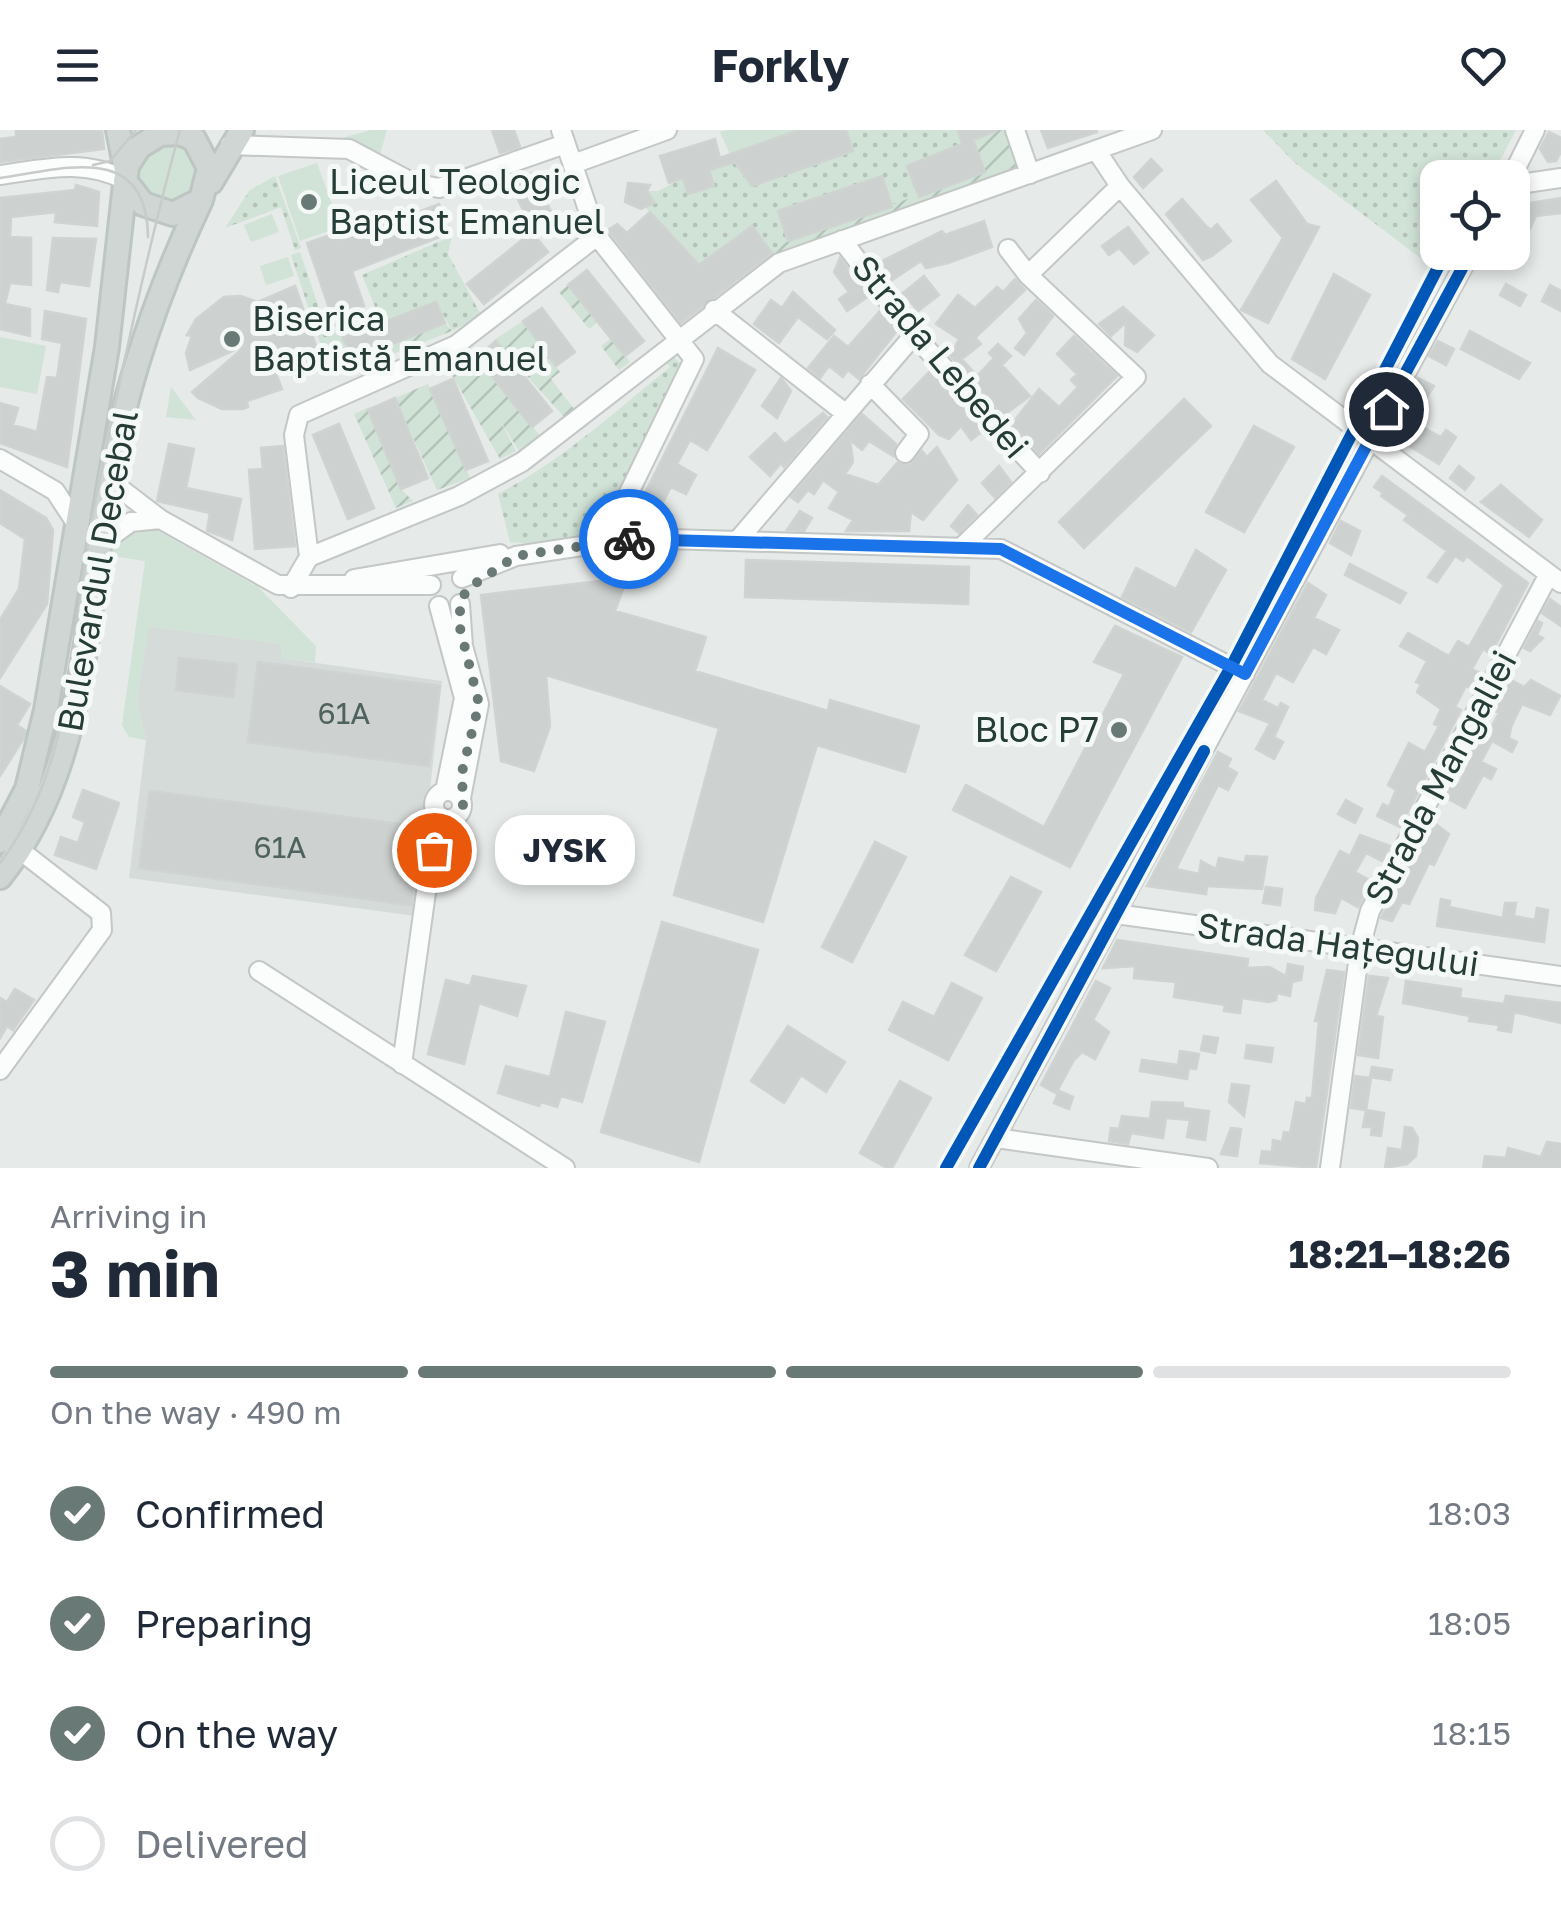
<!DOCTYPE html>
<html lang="en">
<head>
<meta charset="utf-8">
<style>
	:root { --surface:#fff; --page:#f2f2f3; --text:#1f2937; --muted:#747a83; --line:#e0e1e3; --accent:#697975 }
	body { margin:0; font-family:"Golos Text",sans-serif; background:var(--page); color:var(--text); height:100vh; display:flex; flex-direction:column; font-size:38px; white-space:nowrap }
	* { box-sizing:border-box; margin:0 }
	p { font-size:32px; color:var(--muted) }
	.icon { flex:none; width:55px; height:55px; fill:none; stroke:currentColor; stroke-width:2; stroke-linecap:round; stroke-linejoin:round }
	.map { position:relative; height:1038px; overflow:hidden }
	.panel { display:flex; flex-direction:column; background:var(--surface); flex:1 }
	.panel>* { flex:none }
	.controls { position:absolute; left:1420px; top:30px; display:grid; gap:20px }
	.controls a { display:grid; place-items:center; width:110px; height:110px; border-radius:20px; background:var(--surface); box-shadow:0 5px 15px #0003; font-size:50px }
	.pin { position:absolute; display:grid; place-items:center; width:85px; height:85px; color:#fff; margin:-42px; border:5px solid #fff; border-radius:50%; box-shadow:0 2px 10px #0007 }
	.courier { position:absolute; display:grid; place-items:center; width:100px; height:100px; margin:-50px; border:8px solid #1a73e8; border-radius:50%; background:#fff; color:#222; box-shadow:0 2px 12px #0007 }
	.bubble { position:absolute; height:70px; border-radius:30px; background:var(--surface); box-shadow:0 5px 15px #0003; font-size:32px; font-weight:700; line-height:70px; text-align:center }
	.overview em { font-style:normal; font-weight:700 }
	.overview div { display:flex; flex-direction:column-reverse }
	.overview { display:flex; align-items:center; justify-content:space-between; height:170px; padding:0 50px }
	h1 { font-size:65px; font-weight:700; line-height:75px }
	.bar { display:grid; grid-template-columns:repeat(4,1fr); gap:15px 10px; align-content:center; height:120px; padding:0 50px }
	.bar i { height:12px; border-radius:8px; background:var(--line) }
	.bar .selected { background:var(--accent) }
	.bar p { grid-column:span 4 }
	ol { padding:0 50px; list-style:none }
	li { display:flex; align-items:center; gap:30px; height:110px }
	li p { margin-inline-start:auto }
	li .icon { padding:10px; border-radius:50%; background:var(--accent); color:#fff; stroke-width:4 }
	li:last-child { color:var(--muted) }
	li i { width:55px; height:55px; border:5px solid var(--line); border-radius:50% }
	header { display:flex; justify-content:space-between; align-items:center; height:130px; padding:0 50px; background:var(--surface); font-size:45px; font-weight:700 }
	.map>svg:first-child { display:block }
	.built { fill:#d5dbd8 }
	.grass { fill:#d1e2d6 }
	.park { fill:url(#park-dots) }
	.garden { fill:url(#garden-furrows) }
	.building { fill:#cdd2d0; stroke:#cfd3d1; stroke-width:2.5 }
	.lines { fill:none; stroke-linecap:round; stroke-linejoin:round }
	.minor-casing { stroke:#c3c7c5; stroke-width:22 }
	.major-casing { stroke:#bec6c4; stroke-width:28 }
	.minor { stroke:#fbfcfc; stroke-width:18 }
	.major { stroke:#cfd6d4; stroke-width:22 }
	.tram { stroke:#c7cbca; stroke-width:2.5 }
	.cycleway-casing { stroke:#f4f9f7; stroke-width:19 }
	.cycleway { stroke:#0057b8; stroke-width:12 }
	.done { stroke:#697975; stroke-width:10; stroke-dasharray:0 18 }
	.route { stroke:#1a73e8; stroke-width:12 }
	.poi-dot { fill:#697975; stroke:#f4f9f7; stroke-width:4 }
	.labels { text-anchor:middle; stroke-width:10; stroke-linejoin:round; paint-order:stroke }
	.number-label { font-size:30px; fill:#50625e }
	.poi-label { font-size:35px; fill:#263c37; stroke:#f4f9f7; text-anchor:start }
	.street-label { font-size:35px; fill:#263c37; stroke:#f4f9f7 }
</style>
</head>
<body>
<header><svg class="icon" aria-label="menu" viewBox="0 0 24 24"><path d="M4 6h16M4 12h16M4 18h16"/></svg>Forkly<svg class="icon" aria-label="heart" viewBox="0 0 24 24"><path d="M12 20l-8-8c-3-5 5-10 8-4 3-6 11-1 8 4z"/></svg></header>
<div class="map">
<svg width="1561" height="1038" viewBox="0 0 1561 1038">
	<defs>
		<pattern id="park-dots" width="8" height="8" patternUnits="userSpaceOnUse" patternTransform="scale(2.5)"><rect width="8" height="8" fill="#d1e2d6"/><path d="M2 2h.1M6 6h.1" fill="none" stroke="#b3c3b8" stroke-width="1.8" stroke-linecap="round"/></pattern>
		<pattern id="garden-furrows" width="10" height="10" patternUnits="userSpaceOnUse" patternTransform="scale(2.5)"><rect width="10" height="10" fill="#d1e2d6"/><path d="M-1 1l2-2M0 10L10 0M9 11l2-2" fill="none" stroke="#b3c3b8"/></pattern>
	</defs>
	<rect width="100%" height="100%" fill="#e6eae8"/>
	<path class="built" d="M148 496 282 514V528L442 551 416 786 129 748 146 610 137 572Z"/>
	<path class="grass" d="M371 0H387L379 28 338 9Z
		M727 0H799L730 24 720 2Z
		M174 9 198 25 200 55 178 75 141 64 134 38 136 29Z
		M317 33 340 97 300 111 278 46Z
		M272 84 279 102 251 112 244 95Z
		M288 127 294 146 266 155 260 136Z
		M0 207 46 216 37 264 0 257Z
		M171 257 196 290 166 287Z
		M114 376 258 457 316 516 315 532 281 528V514L149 496 137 571 146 610 129 607 122 595 145 431 106 425Z"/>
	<path class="park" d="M846 0H958L962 14 907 36 919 67 892 77 882 47 778 81 788 111 768 123 751 97 699 135 645 77 654 73 647 61H658L730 24 752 56 852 21Z
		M1263 0H1516L1491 47 1438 48V122L1449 123 1439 142 1295 33Z
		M275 46 301 118 295 120 281 77 225 98 250 60Z
		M452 106 448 124 481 185 452 201 436 172 344 208 357 238 331 246 291 125 300 122 325 196 376 179 362 145Z
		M671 225 679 232H694L647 331 597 409 545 415 510 412 498 364C561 331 615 282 670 237L663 230Z"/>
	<path class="garden" d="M982 0H1015L1030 44 779 133 771 121 788 111 984 42 973 10 984 7Z
		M568 155 598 192 589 199 559 162Z
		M523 191 560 242 551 249 577 283 566 289 494 210Z
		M445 193 452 201 357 238 354 229Z
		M611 208 630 232 619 240 601 216Z
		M477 227 541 307 519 321 499 289 516 321 500 329 452 245Z
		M428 254 470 348 437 360 395 268Z
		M369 277 401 359 413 371 396 378 354 284Z"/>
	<path class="building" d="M16 0H102L104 19 0 32V9L16 7Z
		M492 0H514L520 17 500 23Z
		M799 0H846L853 21 752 56 735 32 709 40 714 56 688 64 683 48 669 53 660 26 715 9 720 28Z
		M958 0H998L973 10 985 42 919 67 907 36 962 14Z
		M1041 0H1096L1097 2 1048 18Z
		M1549 2 1561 8V22L1556 31 1548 32 1540 19Z
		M1151 29 1162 40 1143 58 1134 47Z
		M533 43 556 92 534 102 510 53Z
		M882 46 892 77 788 111 778 81Z
		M1276 51 1307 94 1319 97 1268 193 1241 180 1283 108 1251 70Z
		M628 53 650 55 647 61 654 73 641 79 625 72Z
		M76 55 99 62 97 96 55 92 56 82 11 87 10 107 31 108V155L10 153 5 174 30 179V206L0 199V68L75 60Z
		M1561 68V83L1536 86 1526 107 1512 101V76Z
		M1182 69 1206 96 1211 100 1217 94 1231 111 1212 126 1203 130 1166 84Z
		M439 74 450 103 352 141 364 176 332 187 307 113 339 102 341 111Z
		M650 82 699 135 752 96 772 123 681 193 608 100 617 94 627 103Z
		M984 91 992 117 948 133 926 138 921 131 892 150 878 133 942 101 945 105Z
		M1128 97 1148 123 1134 134 1119 118 1109 125 1102 116Z
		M532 102 548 122 484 174 467 154Z
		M53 108 96 109 89 156 60 152 58 162 47 160Z
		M840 128 869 166 847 181 839 169 849 162 834 142Z
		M587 140 644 211 625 226 568 155Z
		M1334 144 1370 165 1325 249 1292 229Z
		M924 146 939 165 918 181 903 163Z
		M1015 149 1025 160 975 208 981 214 962 229 977 246 994 228 989 223 998 214 1011 226 1002 235 1030 266 1004 285 945 220 954 219 959 209 936 194 958 165 975 178 997 157 1003 162Z
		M1506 154 1526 165 1520 176 1500 165Z
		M1550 155 1561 161V181L1542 171Z
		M295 156 321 230 314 232 318 241 306 245 303 235 276 244 282 259 247 271 248 277 243 279H222L198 268 192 262 248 214 190 240 186 223 192 206 187 205 196 189 224 167 241 166 258 172Z
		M793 162 835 200 827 209 798 187 779 213 754 194 771 170 782 178Z
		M1036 170 1053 186 1024 225 1015 218 1027 203 1019 189Z
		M436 172 445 193 354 229 343 208Z
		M1123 177 1154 205 1137 222 1125 215 1126 192 1111 206 1099 194Z
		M542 178 575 222 556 236 523 191Z
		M45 181 86 189 67 337 0 313V273L18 278 13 295 37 302 47 247 57 248 62 213 42 209Z
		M880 181 896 202 859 249 848 240 843 247 829 236 820 248 808 238 834 206 848 217Z
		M1470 201 1530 233 1519 249 1461 219Z
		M1074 206 1117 246 1039 324 1012 294 1039 259 1059 277 1078 257 1071 250 1077 244 1057 224Z
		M496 211 552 281 532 297 477 227Z
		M1438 211 1454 219 1446 235 1429 226Z
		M718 218 755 240 707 320 690 310 677 334 696 345 686 364 671 357 651 394 634 385Z
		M930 241 984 300 971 310 961 296 949 309 939 305 903 269Z
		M781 248 791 261 777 288 762 276Z
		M1418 248 1434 256 1411 291 1441 307 1446 300 1456 307 1439 334 1388 303Z
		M453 249 488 331 466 340 430 259Z
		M395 268 428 348 401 359 368 280Z
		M1184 269 1211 296 1084 418 1059 392Z
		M823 283 827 287 784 337 781 333 770 346 750 327 775 303 785 314Z
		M862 284 896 314 893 326 869 311 862 320 850 310 853 332 845 344 878 355 897 333 909 335 922 321 927 327 937 317 957 350 923 390 911 382 909 401H846L853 390 829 378 839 362 823 350 814 364 808 360 798 372 791 367Z
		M339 294 374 378 348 389 313 305Z
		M1254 296 1294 317 1244 402 1206 382Z
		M169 314 194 319 186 358 241 369 232 410 207 401 210 383 157 371Z
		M283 316 295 416 255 419 249 340 263 339 261 318Z
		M999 336 1011 352 995 368 982 353Z
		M1459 336 1474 348 1465 360 1450 348Z
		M1382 346 1528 453 1491 524 1483 519 1472 539 1480 543 1472 559 1466 556 1455 577 1461 580 1400 697 1377 686 1383 674 1389 677 1396 660 1388 655 1409 613 1425 622 1439 596 1434 594 1441 579 1417 562 1421 554 1416 552 1427 531 1400 516 1408 503 1449 526 1458 511 1469 517 1504 455 1467 426 1463 431 1455 426 1437 452 1428 447 1447 421 1404 390 1408 385 1381 366 1383 363 1374 357Z
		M1501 355 1542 390 1529 407 1481 372Z
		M0 360 46 388 53 400 47 474 0 548V490L19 459 25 409 0 393Z
		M968 375 977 385 959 403 951 396Z
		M800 381 812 388 804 401 787 400Z
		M1341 391 1360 401 1351 425 1330 413Z
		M1196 420 1226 440 1191 502 1122 467 1136 438 1176 459Z
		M746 430 969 437 968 474 745 467Z
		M1350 434 1406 463 1400 473 1345 445Z
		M627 448 615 481 706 507 695 541 828 581 830 570 919 596 905 642 817 615 763 792 674 765 719 598 546 545 550 596 534 641 501 631 481 465Z
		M1308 453 1326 465 1314 488 1339 500 1326 524 1313 517 1293 552 1276 543 1262 570 1278 578 1281 573 1288 577 1274 607 1283 612 1274 629 1256 619 1270 593 1239 581Z
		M1550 469 1561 477V496L1542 483Z
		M1538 491 1542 493 1537 505 1543 508 1530 521 1524 518Z
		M1115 496 1182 527 1070 737 953 680 966 655 1044 697 1124 544 1094 532Z
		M179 528 237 534 233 567 176 560Z
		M258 532 440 556 429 636 248 612Z
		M1508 548 1524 557 1531 550 1560 566 1550 585 1522 574 1511 597 1509 608 1517 612 1512 622 1492 611 1481 632 1496 639 1491 649 1483 645 1465 678 1445 667 1454 650 1460 653 1477 606 1486 607 1499 583 1491 579Z
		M0 556 30 574 17 595 26 601 24 608 0 646Z
		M1218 622 1231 629 1227 637 1237 643 1228 660 1218 655 1176 739 1199 744 1201 731 1216 739 1219 728 1245 733 1246 726 1267 727 1262 759 1207 756 1206 764 1147 756Z
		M83 660 119 673 96 739 55 725 61 707 78 713 85 692 73 687Z
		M150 661 422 697 411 775 139 738Z
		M1346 670 1362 679 1355 693 1338 684Z
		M1432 691 1449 704 1434 735 1429 733 1409 774 1402 772 1392 791 1381 788Z
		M1360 705 1390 716 1382 731 1366 723 1355 742 1371 751 1358 777 1341 768 1335 783 1315 780 1316 768 1340 721 1350 726Z
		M875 712 906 727 852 832 822 817Z
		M1011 747 1041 762 996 841 965 825Z
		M1266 757 1282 759 1280 775 1263 773Z
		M1441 769 1450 771 1449 777 1503 788 1505 773H1516L1514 786 1535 790 1537 778 1548 780 1544 812 1437 796Z
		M662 792 758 820 699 1032 601 1002Z
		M1117 810 1248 829 1247 838 1269 837 1286 846 1288 834 1303 837 1301 850 1292 852 1290 866 1277 863 1276 870 1269 872 1242 868 1240 883 1224 881 1225 875 1174 867 1176 852 1134 848 1135 836 1103 838Z
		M1327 840 1344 842 1316 1038 1260 1033 1262 1021 1272 1022 1273 1010 1282 1012 1284 1002 1290 1003 1296 972 1306 974 1307 968H1312L1319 891H1315Z
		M473 846 526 856 517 886 479 873 464 934 428 924 446 850 470 856Z
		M1369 846 1388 848 1376 886 1383 887 1378 928 1358 925Z
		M1096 851 1110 858 1093 890 1109 902 1095 929 1082 922 1074 930 1056 963 1041 955Z
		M1406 851 1461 859 1460 868 1504 874 1506 866 1561 873V893L1514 882 1511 902 1498 900 1499 895 1469 891 1470 886 1403 873Z
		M952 853 982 868 948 930 889 900 903 872 934 887Z
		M15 859 34 870 13 900 7 896 0 908V868L7 872Z
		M566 882 605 892 582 972 561 966 557 977 541 972 539 976 498 963 506 936 550 947Z
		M788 896 845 932 826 962 801 945 784 973 751 951Z
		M1204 906 1218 908 1215 923 1201 920Z
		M1247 915 1273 918 1271 932 1245 928Z
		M1180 921 1199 924 1196 939 1189 938 1187 949 1140 941 1142 930 1178 935Z
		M1372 937 1392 940 1390 950 1370 947Z
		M1355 946 1371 948 1366 980 1351 978Z
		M900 951 931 968 892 1038H887L860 1023Z
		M1232 954 1249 956 1244 986 1229 972Z
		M1059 961 1073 967 1069 979 1054 973Z
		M1152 972 1183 973V978L1209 981 1205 1010 1187 1007 1190 990 1166 988 1163 1008 1131 1003 1128 1014 1109 1011 1111 998 1119 999 1122 986 1150 989Z
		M1366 980 1384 983 1381 1006 1371 1005 1372 997H1363Z
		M1405 997 1412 998 1418 1008 1416 1026 1407 1034 1385 1038 1388 1018 1402 1020Z
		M1231 998 1241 999 1237 1026 1221 1024Z
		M1547 1012 1561 1014V1038H1483L1485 1026 1506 1028 1508 1018 1541 1027Z"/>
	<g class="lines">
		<defs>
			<path id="minor" d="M561 0 597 106 694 229 606 410
				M1015 0 1030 44
				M230 15 349 19 413 53 439 58 565 14
				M573 34 667 0
				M0 45C43 39 84 28 125 50
				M1511 48 1535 0
				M1512 55 1561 48
				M1120 56 1270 234 1561 453
				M842 110 914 205 1040 343
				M1028 145 1120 56 1096 20
				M714 180 845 283
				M870 254 919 304 905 323
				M0 329 55 361 76 393
				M111 341 122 360 160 389 278 455H431
				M737 411 914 205
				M99 415 131 392 160 389
				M963 416 1136 247 1028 145 1008 119
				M309 427 294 305 299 285 456 215 597 106
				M462 448 516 426 635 408 1001 419 1245 544
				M354 449 500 424
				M291 458 309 427 459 366 522 332 779 133 1152 0
				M460 474 463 516 479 574 461 668
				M439 476 464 568 445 661
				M434 675a14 14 0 1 1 28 0a14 14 0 1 1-28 0Z
				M1116 784 1561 846
				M259 841 565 1038
				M402 934 437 684
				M0 940 102 800 101 783 21 721
				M996 1008 1208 1038
				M979 1038 1471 122
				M1330 1038 1360 818 1370 781 1549 444"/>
			<path id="major" d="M118 0 126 40
				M211 52 242 0
				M0 711 27 659 46 580 107 217 127 36 139 17 160 4 179 3 194 9 209 38 201 70 173 84 143 74 125 51
				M0 747C91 632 84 479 111 340 128 247 160 157 200 72"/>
		</defs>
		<use href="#minor" class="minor-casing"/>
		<use href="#major" class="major-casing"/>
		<use href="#minor" class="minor"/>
		<use href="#major" class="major"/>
		<path class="tram" d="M93 35 110 31 136 0
			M0 48C64 39 147 11 148 107
			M0 733C78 630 70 499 94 378 119 252 146 124 180 0"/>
		<defs>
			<path id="cycleway" d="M1368 312 1471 122
				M946 1038 1231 537 1446 122
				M979 1038 1204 621"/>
		</defs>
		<use href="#cycleway" class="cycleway-casing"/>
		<use href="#cycleway" class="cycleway"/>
	</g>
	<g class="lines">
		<path class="done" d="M434 720 463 677 462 642 479 574 460 498V474L467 459 516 426 629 409"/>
		<path class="route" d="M629 409 1001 419 1245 544 1386 279"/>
	</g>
	<g class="poi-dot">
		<circle cx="309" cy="72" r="10"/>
		<circle cx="232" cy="209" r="10"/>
		<circle cx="1119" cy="600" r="10"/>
	</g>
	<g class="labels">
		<g class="number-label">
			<text x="344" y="594">61A</text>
			<text x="280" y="728">61A</text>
		</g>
		<g class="poi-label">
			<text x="329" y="64">Liceul Teologic<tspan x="329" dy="40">Baptist Emanuel</tspan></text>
			<text x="252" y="201">Biserica<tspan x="252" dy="40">Baptistă Emanuel</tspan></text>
			<text x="1099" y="612" text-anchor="end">Bloc P7</text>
		</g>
		<g class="street-label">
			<text transform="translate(940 227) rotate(50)" y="12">Strada Lebedei</text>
			<text transform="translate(98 441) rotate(-80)" y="12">Bulevardul Decebal</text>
			<text transform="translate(1441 648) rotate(-62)" y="12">Strada Mangaliei</text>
			<text transform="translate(1338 815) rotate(8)" y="12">Strada Hațegului</text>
		</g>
	</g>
</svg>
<div class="controls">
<a><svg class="icon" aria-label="locate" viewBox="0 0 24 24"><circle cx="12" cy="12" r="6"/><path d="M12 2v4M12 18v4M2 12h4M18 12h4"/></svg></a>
</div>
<div class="pin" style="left:434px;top:720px;background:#ea580c"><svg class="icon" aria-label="bag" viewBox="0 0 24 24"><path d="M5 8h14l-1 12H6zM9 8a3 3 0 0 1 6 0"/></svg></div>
<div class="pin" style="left:1386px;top:279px;background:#1f2937"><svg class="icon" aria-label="home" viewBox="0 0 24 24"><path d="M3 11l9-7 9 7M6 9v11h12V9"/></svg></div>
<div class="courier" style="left:629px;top:409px"><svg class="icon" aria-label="bike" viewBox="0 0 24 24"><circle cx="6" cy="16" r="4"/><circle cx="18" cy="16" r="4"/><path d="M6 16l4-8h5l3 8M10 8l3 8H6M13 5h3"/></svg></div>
<div class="bubble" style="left:495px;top:685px;width:140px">JYSK</div>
</div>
<section class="panel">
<div class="overview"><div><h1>3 min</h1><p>Arriving in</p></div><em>18:21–18:26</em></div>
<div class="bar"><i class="selected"></i><i class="selected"></i><i class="selected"></i><i></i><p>On the way · 490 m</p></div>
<ol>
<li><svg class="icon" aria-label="check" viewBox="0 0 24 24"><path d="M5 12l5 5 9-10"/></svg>Confirmed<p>18:03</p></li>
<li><svg class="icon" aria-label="check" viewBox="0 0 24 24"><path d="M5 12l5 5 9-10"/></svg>Preparing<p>18:05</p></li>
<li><svg class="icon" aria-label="check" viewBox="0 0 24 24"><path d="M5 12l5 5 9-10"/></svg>On the way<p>18:15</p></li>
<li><i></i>Delivered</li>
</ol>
</section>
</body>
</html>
